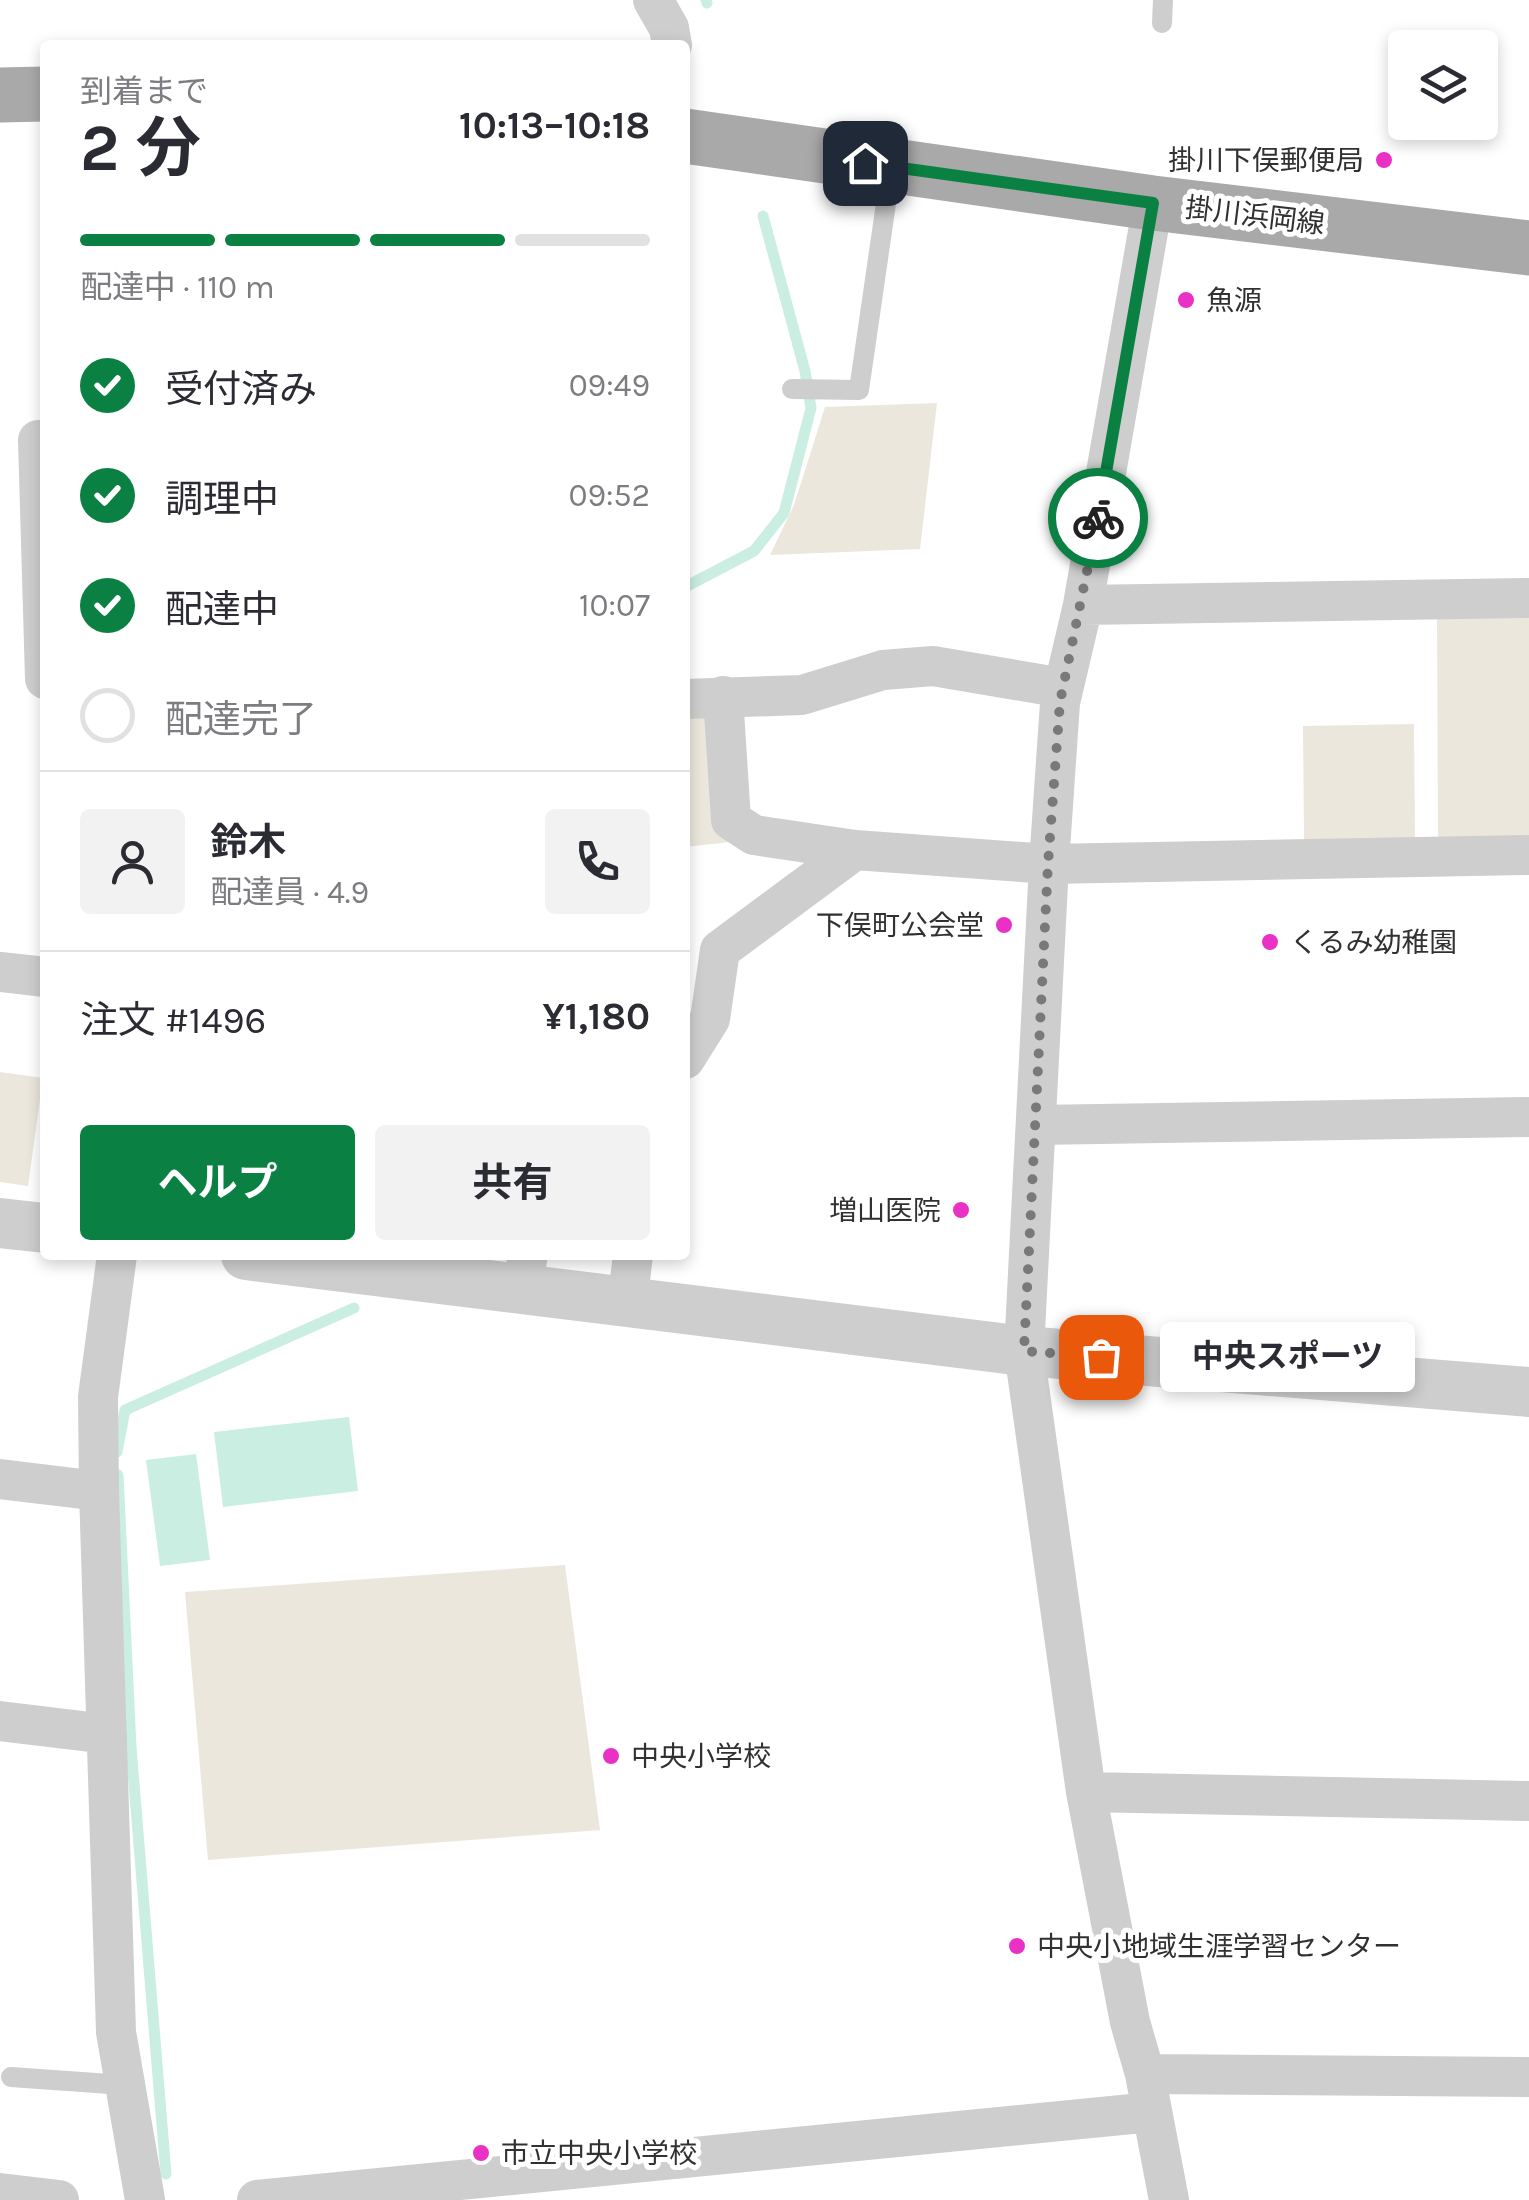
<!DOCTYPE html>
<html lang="ja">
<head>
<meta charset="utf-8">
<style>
	:root { --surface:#fff; --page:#f2f2f3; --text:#2b2b33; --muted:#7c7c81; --line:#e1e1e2; --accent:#0b8043 }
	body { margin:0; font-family:Karla,"Noto Sans JP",sans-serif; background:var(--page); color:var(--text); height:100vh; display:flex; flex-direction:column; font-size:38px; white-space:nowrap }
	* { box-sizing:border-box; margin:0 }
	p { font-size:32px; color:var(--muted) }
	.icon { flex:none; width:55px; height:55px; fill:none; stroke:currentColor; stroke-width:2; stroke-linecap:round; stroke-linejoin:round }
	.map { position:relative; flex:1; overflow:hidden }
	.drawer { position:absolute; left:40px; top:40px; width:650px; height:1220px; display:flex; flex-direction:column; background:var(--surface); border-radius:10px; box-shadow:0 5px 15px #0003 }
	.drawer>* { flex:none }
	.controls { position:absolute; left:1388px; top:30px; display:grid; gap:20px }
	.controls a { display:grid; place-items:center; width:110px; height:110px; border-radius:10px; background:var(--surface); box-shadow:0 5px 15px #0003; font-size:50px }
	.pin { position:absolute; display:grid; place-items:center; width:85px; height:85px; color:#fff; margin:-42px; border-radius:20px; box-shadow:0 5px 15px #0006 }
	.courier { position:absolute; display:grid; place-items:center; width:100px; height:100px; margin:-50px; border:8px solid #0b8043; border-radius:50%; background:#fff; color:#222; box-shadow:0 2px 12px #0007 }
	.bubble { position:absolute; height:70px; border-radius:10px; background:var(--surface); box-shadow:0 5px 15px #0003; font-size:32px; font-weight:700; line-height:70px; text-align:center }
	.summary em { font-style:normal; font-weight:700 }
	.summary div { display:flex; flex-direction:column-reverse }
	.summary { display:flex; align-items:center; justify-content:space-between; height:170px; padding:0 40px }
	h1 { font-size:65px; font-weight:700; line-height:75px }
	.bar { display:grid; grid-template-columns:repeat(4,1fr); gap:15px 10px; align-content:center; height:120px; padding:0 40px }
	.bar i { height:12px; border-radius:8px; background:var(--line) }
	.bar .active { background:var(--accent) }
	.bar p { grid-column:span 4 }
	.line { display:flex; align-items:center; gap:25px; padding:0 40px; border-top:2px solid var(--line) }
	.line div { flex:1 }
	.round { display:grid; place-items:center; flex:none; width:105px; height:105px; border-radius:10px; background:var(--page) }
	ol { padding:0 40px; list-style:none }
	li { display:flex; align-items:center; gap:30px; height:110px }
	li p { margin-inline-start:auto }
	li .icon { padding:10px; border-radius:50%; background:var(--accent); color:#fff; stroke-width:4 }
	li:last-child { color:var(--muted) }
	li i { width:55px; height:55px; border:5px solid var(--line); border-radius:50% }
	.button { display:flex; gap:20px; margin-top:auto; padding:20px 40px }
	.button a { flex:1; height:115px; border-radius:10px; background:var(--accent); color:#fff; font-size:40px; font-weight:700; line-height:115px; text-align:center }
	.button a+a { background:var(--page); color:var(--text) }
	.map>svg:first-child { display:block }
	.green { fill:#ebe7dc }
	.water { fill:#cbeee2 }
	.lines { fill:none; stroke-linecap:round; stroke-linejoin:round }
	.stream { stroke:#cbeee2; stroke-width:11 }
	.service { stroke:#cecece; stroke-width:20 }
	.minor { stroke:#cecece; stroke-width:40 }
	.tertiary { stroke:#cecece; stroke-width:50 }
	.primary { stroke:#a9a9a9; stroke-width:55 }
	.done { stroke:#797979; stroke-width:10; stroke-dasharray:0 18 }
	.route { stroke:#0b8043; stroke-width:12 }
	.poi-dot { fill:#ea31c6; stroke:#fff; stroke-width:4 }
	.labels { text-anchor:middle; stroke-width:10; stroke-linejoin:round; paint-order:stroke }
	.poi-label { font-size:28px; fill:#313131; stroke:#fff; text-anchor:start }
	.street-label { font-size:28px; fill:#313131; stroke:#fff }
</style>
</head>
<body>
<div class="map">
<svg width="1529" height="2200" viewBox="0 0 1529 2200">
	<rect width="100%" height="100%" fill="#fff"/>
	<path class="green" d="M937 403 920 549 770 555 794 505 825 407Z
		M1437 613H1529V839H1438Z
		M719 706 730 842 685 847V708Z
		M1414 724 1415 839 1304 841 1303 726Z
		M0 1072 43 1078 28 1186 0 1182Z
		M565 1565 600 1830 208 1860 185 1592Z"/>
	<path class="water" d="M349 1417 358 1491 223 1507 214 1432Z
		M196 1454 210 1560 160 1566 146 1460Z"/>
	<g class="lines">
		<path class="stream" d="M706 0 707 3
			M685 587 754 551 784 513 811 408 805 371 763 216
			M117 1452 125 1410 354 1308
			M118 1475 131 1747 166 2174"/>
		<path class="service" d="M1162 23 1163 0
			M792 389 859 390 891 169
			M11 2077 124 2085"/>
		<path class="minor" d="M653 0 669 28 672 45
			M1153 203 1083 605 1060 703 1049 864 1024 1351 1086 1792 1130 2022 1145 2074 1169 2200
			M38 440 45 679
			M1083 605 1529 598
			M723 696 731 820 754 835 855 850
			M685 699 802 695 883 670 933 666 1063 688
			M0 972 45 977
			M685 1059 710 1019 720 950 855 850 1049 864 1529 855
			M1036 1125 1529 1117
			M117 1255 98 1397 99 1491 116 2032 145 2200
			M521 1291 528 1255
			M627 1304 633 1255
			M0 1479 99 1491
			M0 1721 107 1734
			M1086 1792 1529 1801
			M1145 2074 1529 2077
			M0 2193 59 2200
			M257 2200 1152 2112"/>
		<path class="tertiary" d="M0 1223 45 1228
			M246 1255 1024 1351 1529 1392"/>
		<path class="primary" d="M0 95 45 94
			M685 136 1153 203 1529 248"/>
	</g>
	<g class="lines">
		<path class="done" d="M1098 518 1060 702 1048 864 1024 1351 1101 1357"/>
		<path class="route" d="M865 163 1153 203 1098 518"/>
	</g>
	<g class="poi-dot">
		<circle cx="1384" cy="160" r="10"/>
		<circle cx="1186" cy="300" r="10"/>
		<circle cx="1004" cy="925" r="10"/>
		<circle cx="1270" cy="942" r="10"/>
		<circle cx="961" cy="1210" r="10"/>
		<circle cx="611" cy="1756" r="10"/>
		<circle cx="1017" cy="1946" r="10"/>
		<circle cx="481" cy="2153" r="10"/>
	</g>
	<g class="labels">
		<g class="poi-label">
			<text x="1364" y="170" text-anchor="end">掛川下俣郵便局</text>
			<text x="1206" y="310">魚源</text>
			<text x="984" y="935" text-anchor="end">下俣町公会堂</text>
			<text x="1290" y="952">くるみ幼稚園</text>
			<text x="941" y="1220" text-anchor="end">増山医院</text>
			<text x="631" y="1766">中央小学校</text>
			<text x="1037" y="1956">中央小地域生涯学習センター</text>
			<text x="501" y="2163">市立中央小学校</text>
		</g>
		<g class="street-label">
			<text transform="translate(1255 215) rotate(7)" y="10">掛川浜岡線</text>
		</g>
	</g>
</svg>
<div class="controls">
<a><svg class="icon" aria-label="layers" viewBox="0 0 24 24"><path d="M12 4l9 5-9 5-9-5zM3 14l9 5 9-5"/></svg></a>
</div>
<div class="pin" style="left:1101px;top:1357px;background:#ea580c"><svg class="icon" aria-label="bag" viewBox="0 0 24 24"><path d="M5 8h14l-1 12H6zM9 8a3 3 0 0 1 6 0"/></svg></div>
<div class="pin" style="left:865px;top:163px;background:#1f2937"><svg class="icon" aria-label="home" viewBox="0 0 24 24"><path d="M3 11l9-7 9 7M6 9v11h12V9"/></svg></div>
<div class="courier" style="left:1098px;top:518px"><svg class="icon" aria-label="bike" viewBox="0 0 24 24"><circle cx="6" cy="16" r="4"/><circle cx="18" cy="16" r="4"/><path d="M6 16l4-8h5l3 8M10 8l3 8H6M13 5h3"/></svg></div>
<div class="bubble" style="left:1160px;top:1322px;width:255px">中央スポーツ</div>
<section class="drawer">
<div class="summary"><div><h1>2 分</h1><p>到着まで</p></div><em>10:13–10:18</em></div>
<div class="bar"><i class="active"></i><i class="active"></i><i class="active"></i><i></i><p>配達中 · 110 m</p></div>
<ol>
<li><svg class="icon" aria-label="check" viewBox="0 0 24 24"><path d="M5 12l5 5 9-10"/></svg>受付済み<p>09:49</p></li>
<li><svg class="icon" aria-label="check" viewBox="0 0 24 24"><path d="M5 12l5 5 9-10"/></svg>調理中<p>09:52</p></li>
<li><svg class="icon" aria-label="check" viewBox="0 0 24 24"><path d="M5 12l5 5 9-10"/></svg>配達中<p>10:07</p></li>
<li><i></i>配達完了</li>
</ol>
<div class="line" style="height:180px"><a class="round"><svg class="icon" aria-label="person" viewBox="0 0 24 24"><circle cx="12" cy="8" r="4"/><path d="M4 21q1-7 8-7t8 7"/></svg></a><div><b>鈴木</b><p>配達員 · 4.9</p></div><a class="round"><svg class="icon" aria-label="phone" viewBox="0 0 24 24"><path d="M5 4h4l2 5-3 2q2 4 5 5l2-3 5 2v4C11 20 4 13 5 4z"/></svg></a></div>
<div class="line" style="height:130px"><div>注文 #1496</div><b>¥1,180</b></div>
<div class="button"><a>ヘルプ</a><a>共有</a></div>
</section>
</div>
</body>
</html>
